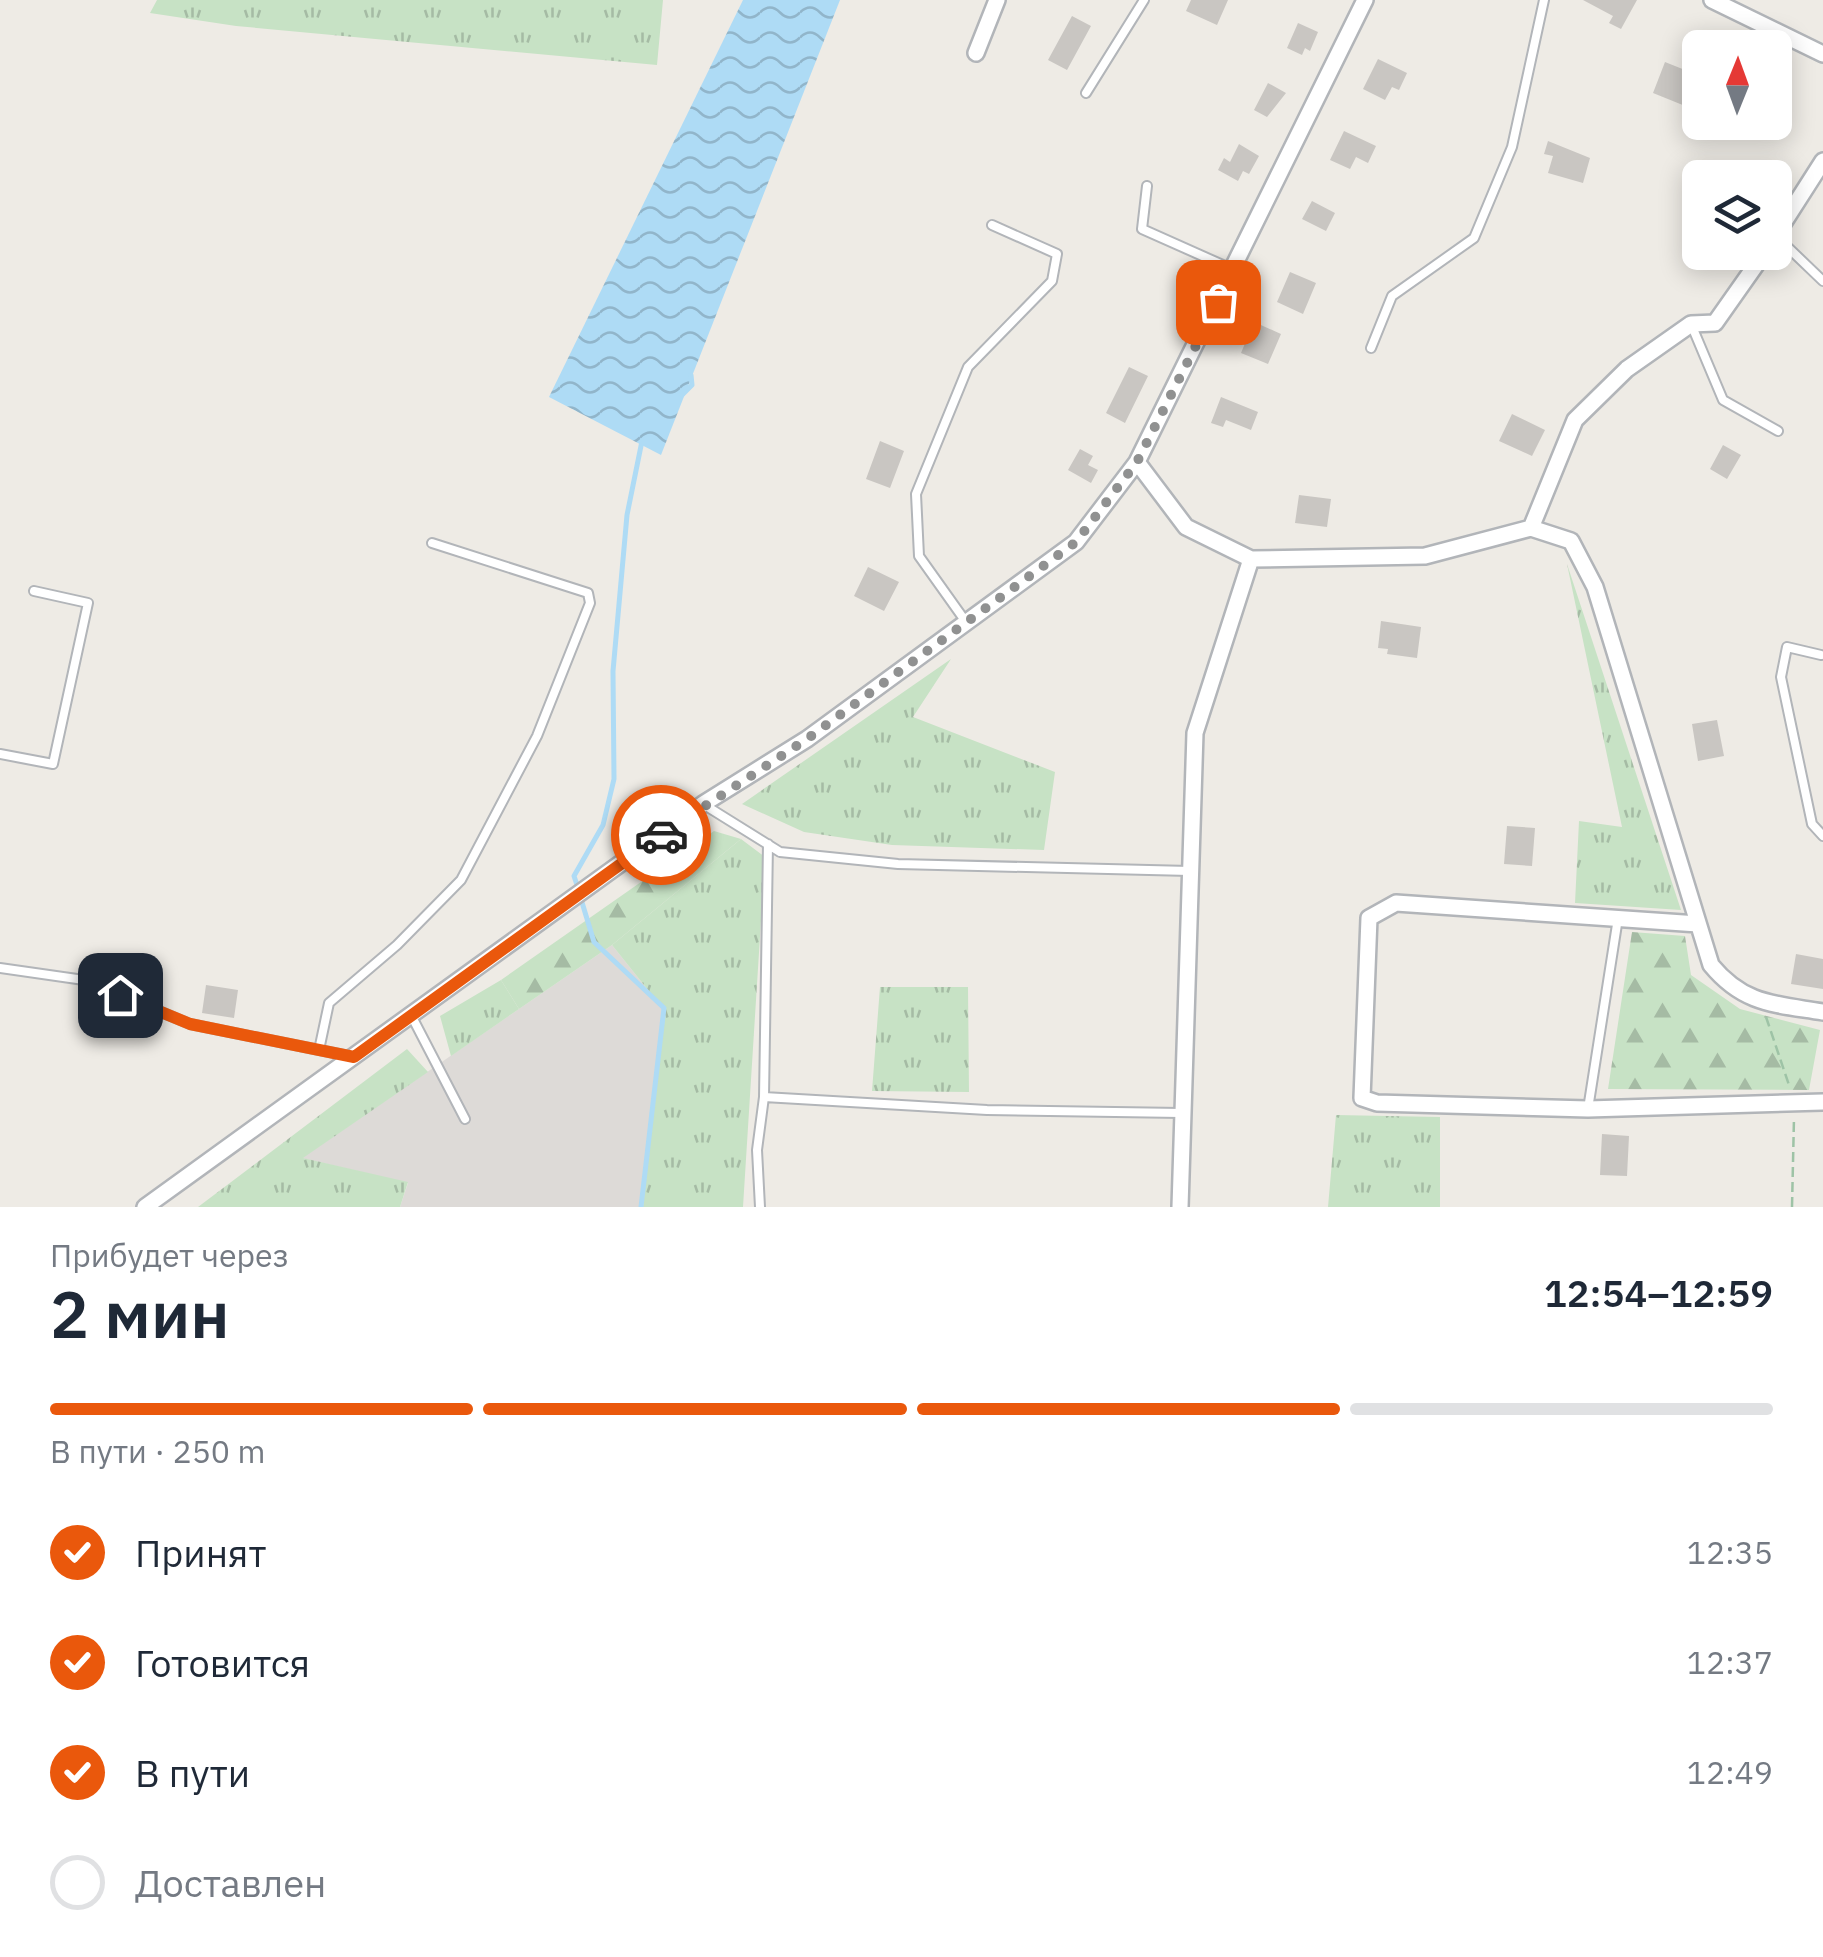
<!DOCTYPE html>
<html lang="ru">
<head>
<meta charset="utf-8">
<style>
	:root { --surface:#fff; --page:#f6f6f7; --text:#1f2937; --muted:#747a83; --line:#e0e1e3; --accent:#ea580c }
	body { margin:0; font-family:"IBM Plex Sans",sans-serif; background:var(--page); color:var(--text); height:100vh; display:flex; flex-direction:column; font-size:38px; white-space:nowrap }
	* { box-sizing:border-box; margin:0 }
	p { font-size:32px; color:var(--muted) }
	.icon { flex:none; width:55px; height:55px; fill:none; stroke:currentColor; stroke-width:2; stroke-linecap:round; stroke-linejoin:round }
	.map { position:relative; height:1207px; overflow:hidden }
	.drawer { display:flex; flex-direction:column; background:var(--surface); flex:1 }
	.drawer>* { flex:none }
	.needle { width:65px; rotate:1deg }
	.buttons { position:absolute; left:1682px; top:30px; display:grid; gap:20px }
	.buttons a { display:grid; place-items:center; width:110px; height:110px; border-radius:15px; background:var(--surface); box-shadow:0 5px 25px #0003; font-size:50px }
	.pin { position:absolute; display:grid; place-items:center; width:85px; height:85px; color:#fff; margin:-42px; border-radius:20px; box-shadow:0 5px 15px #0006 }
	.courier { position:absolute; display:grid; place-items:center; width:100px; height:100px; margin:-50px; border:8px solid #ea580c; border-radius:50%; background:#fff; color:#222; box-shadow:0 2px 12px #0007 }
	.headline em { font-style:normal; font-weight:600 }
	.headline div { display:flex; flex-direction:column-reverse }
	.headline { display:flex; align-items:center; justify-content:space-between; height:170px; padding:0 50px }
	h1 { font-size:65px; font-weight:600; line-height:75px }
	.bar { display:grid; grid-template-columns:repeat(4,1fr); gap:15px 10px; align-content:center; height:120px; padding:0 50px }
	.bar i { height:12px; border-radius:8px; background:var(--line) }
	.bar .on { background:var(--accent) }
	.bar p { grid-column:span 4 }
	ol { padding:0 50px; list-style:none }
	li { display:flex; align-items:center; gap:30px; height:110px }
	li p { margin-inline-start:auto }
	li .icon { padding:10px; border-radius:50%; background:var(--accent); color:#fff; stroke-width:4 }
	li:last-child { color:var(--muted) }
	li i { width:55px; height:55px; border:5px solid var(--line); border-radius:50% }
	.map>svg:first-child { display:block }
	.industrial { fill:#dddad7 }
	.grass { fill:url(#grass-tufts) }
	.forest { fill:url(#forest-firs) }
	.water { fill:url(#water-waves) }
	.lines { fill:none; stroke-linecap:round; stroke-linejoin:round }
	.stream { stroke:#aedbf5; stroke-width:5 }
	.building { fill:#c9c6c2 }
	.lane-casing { stroke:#b2b5b9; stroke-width:12 }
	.street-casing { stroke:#b2b5b9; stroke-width:20 }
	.path { stroke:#9ec3a6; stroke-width:2.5; stroke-dasharray:10 5; stroke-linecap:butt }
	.lane { stroke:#fff; stroke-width:8 }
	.street { stroke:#fff; stroke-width:15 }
	.done { stroke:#909191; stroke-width:10; stroke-dasharray:0 18 }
	.route { stroke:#ea580c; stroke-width:12 }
</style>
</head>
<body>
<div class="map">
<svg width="1823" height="1207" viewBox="0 0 1823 1207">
	<defs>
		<pattern id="grass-tufts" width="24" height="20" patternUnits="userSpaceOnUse" patternTransform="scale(2.5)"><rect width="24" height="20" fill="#c7e2c5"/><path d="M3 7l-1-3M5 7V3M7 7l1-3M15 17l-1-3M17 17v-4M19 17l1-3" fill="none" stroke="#a5bba4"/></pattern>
		<pattern id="forest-firs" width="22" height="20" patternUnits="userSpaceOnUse" patternTransform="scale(2.5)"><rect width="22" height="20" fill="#c7e2c5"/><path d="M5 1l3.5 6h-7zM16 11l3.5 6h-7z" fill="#a5bba4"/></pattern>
		<pattern id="water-waves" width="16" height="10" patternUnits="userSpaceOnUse" patternTransform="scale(2.5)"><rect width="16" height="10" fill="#aedbf5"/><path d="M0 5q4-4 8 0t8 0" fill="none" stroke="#91b5ca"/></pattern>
	</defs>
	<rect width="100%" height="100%" fill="#eeebe5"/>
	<path class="industrial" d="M612 945 664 1010 643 1207H400L408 1183 302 1158Z"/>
	<path class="grass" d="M157 0H663L657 65 236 26 150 13Z
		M1567 564 1681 910 1575 903 1579 821 1622 827Z
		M951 659 913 717 1055 772 1044 850 892 845 804 832 742 804Z
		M741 839 765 857 743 1207H643L664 1010 612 945Z
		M501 980 519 1009 451 1056 440 1016Z
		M880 987H968L969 1092 872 1091Z
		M407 1049 428 1072 303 1158 408 1182 400 1207H198Z
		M1336 1115 1440 1117V1207H1328Z"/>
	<path class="forest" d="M714 831 741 839 612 945 519 1009 501 980Z
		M1632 932 1685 936 1691 975 1740 1009 1820 1030 1809 1090 1608 1089Z"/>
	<path class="water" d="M743 0H840L661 455 549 397Z"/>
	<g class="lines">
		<path class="stream" d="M682 395 692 385 691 375
			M578 888 574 876 603 825 614 779 613 671 627 515 642 441
			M581 899 594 942 664 1008 641 1207"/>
	</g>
	<path class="building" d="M1191 0H1228L1217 25 1186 11Z
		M1583 0H1637L1621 29 1609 23 1613 16Z
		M1072 16 1091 26 1067 70 1048 60Z
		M1298 23 1318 32 1310 51 1305 48 1302 55 1287 48Z
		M1378 59 1407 73 1399 90 1392 87 1385 100 1363 89Z
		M1665 62 1700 76V112L1653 93Z
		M1268 83 1286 93 1267 117 1254 110Z
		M1344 131 1376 146 1368 163 1356 157 1350 169 1330 160Z
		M1548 141 1590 158 1583 183 1548 173 1553 156 1544 154Z
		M1239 144 1259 156 1249 174 1243 171 1238 181 1218 170 1224 158 1230 162Z
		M1312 201 1335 213 1326 231 1302 219Z
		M1290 272 1316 283 1303 314 1277 302Z
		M1254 322 1281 334 1268 364 1241 353Z
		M1129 367 1148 376 1125 423 1106 413Z
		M1221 397 1258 412 1251 430 1226 420 1223 427 1211 423Z
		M1512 414 1545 430 1532 456 1499 441Z
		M880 441 904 451 890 488 866 479Z
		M1723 445 1741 455 1727 479 1710 469Z
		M1080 449 1093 456 1088 465 1098 470 1091 483 1068 470Z
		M1299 495 1331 499 1327 527 1295 523Z
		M868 567 899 582 884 611 854 596Z
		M1381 621 1421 627 1417 658 1387 654 1388 649 1378 648Z
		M1717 720 1724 756 1698 761 1692 724Z
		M1507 826 1535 828 1532 866 1504 864Z
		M1796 954 1823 959V989L1791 984Z
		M206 985 238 990 234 1018 202 1013Z
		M1602 1134 1629 1136 1627 1176 1600 1175Z"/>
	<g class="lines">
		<defs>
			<path id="lane" d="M1086 93 1144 0
				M1147 186 1142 229 1234 270
				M1775 235 1823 281
				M1691 324 1723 400 1778 431
				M1371 348 1392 296 1474 238 1512 147 1544 0
				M966 622 919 556 916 494 968 367 1052 281 1057 254 992 225
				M1821 655 1787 647 1781 677 1812 824 1823 836
				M0 754 53 764 88 603 34 591
				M703 804 780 852 898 864 1190 871
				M768 844 764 1097 987 1110 1181 1113
				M0 968 84 980 190 1024 349 1056
				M411 1015 465 1119
				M319 1050 329 1003 397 945 461 880 537 736 590 603 588 593 432 543
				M1588 1109 1618 918
				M760 1207 757 1150 764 1097"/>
			<path id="street" d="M1712 0 1823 54
				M976 53 997 0
				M1775 236 1823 161
				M1137 462 1186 527 1251 559 1425 556 1531 528 1575 420 1627 369 1691 324 1715 323 1765 252
				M1531 528 1571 541 1595 587 1711 965C1744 1005 1775 1004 1823 1012
				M1698 924 1396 903 1369 918 1362 1098 1377 1103 1588 1109 1823 1102
				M145 1207 703 804 807 739 1076 542 1137 462 1365 0
				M1180 1207 1195 733 1251 559"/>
		</defs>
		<use href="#lane" class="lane-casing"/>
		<use href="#street" class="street-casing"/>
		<path class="path" d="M1766 1017 1789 1085
			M1792 1207 1794 1118"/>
		<use href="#lane" class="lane"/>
		<use href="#street" class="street"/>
	</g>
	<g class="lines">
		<path class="done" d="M661 835 807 739 1076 542 1137 462 1218 302"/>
		<path class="route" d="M120 995 190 1024 354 1057 661 835"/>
	</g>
</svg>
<div class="buttons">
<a><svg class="needle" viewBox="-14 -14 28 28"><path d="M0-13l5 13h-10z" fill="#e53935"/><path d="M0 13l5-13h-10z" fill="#747a83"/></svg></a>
<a><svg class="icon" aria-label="layers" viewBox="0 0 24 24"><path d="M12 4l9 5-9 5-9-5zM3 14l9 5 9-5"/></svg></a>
</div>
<div class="pin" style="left:1218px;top:302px;background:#ea580c"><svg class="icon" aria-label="bag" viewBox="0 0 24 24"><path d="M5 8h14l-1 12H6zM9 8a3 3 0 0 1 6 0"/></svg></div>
<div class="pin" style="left:120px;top:995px;background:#1f2937"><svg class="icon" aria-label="home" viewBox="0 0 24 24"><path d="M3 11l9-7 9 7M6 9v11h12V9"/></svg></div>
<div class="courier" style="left:661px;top:835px"><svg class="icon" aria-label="car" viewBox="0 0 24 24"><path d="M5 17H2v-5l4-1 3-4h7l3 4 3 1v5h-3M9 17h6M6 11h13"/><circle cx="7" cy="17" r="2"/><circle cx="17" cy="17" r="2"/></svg></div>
</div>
<section class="drawer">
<div class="headline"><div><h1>2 мин</h1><p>Прибудет через</p></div><em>12:54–12:59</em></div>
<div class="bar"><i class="on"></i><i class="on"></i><i class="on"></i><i></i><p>В пути · 250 m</p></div>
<ol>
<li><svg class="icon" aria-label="check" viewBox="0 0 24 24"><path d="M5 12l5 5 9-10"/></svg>Принят<p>12:35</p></li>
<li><svg class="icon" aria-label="check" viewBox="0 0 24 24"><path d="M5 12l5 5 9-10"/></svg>Готовится<p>12:37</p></li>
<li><svg class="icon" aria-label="check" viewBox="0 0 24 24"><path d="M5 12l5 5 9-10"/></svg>В пути<p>12:49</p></li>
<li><i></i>Доставлен</li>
</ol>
</section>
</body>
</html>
